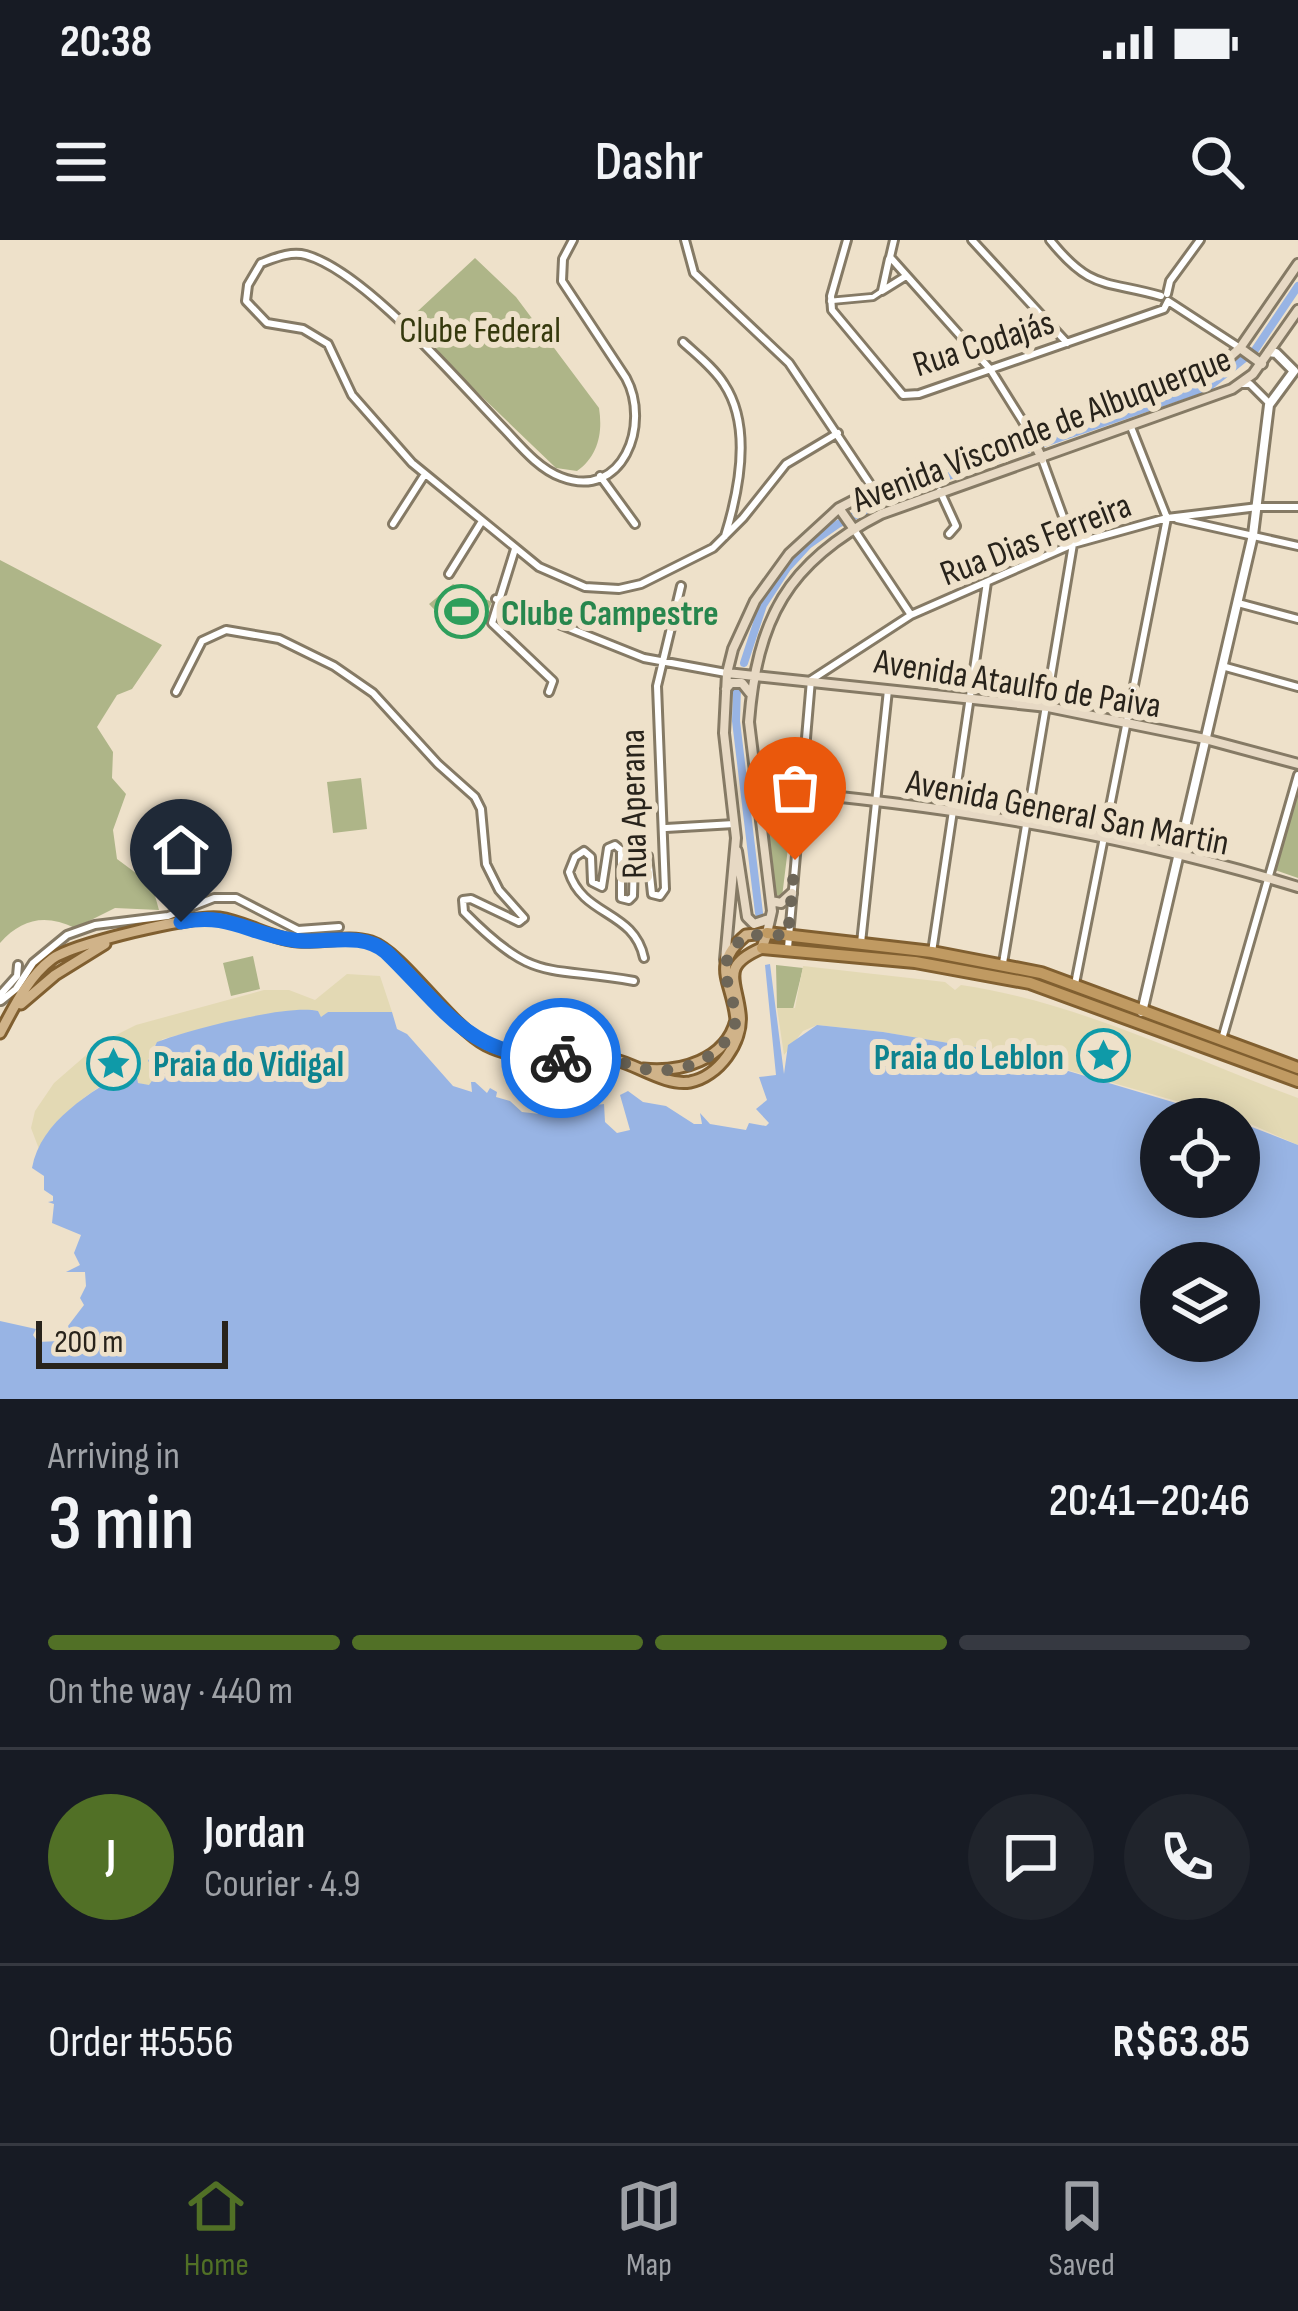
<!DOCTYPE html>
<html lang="en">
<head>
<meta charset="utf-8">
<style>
	:root { --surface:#171b24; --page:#20242c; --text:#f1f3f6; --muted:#9ea1a6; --line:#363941; --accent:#517026 }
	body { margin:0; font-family:"Sofia Sans Condensed",sans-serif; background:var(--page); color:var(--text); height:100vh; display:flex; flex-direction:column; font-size:45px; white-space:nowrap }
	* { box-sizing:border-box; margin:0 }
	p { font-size:39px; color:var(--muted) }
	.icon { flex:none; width:66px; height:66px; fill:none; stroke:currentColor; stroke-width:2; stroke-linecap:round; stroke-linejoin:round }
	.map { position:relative; height:1159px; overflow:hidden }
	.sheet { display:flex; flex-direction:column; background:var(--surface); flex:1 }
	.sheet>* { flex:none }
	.buttons { position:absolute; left:1140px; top:858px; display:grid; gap:24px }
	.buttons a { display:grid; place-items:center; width:120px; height:120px; border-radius:50%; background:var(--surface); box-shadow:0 6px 30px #0003; font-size:60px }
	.scale { position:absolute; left:36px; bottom:30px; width:192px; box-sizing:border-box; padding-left:12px; border:6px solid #28231b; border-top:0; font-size:33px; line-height:42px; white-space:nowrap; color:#28231b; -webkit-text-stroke:9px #eee1ca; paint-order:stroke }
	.pin { position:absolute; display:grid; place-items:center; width:102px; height:102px; color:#fff; margin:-123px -51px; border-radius:50% 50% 50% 0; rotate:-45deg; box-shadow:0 0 12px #0007 }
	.pin .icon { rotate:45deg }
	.courier { position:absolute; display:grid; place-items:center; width:120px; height:120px; margin:-60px; border:9px solid #1a73e8; border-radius:50%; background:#fff; color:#222; box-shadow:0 3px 15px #0007 }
	.summary em { font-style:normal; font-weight:600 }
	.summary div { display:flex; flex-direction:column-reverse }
	.summary { display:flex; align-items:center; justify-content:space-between; height:204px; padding:0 48px }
	h1 { font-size:78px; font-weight:600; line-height:90px }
	.bar { display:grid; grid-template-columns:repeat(4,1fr); gap:18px 12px; align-content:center; height:144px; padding:0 48px }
	.bar i { height:15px; border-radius:9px; background:var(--line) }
	.bar .selected { background:var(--accent) }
	.bar p { grid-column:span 4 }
	.line { display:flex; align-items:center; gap:30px; padding:0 48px; border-top:3px solid var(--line) }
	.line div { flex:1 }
	.round { display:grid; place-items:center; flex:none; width:126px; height:126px; border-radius:63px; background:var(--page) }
	.status { display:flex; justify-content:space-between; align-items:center; height:84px; padding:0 60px; background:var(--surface); direction:ltr }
	.status svg { height:33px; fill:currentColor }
	header { display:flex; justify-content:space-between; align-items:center; height:156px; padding:0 48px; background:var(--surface); font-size:54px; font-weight:600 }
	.tabs { display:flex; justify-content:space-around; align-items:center; height:168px; border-top:3px solid var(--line); background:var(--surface); font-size:33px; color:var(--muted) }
	.tabs a { display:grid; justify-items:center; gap:6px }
	.tabs .selected { color:var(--accent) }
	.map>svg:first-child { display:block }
	.green { fill:#aeb588 }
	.sand { fill:#e3d9b4 }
	.water { fill:#98b4e4; fill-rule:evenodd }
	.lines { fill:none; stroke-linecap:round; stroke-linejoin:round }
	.canal { stroke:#98b4e4; stroke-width:8 }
	.pedestrian-casing { stroke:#857a65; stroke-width:10 }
	.minor-casing { stroke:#857a65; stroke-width:12 }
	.tertiary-casing { stroke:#857a65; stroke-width:14 }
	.secondary-casing { stroke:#857a65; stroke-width:14 }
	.primary-casing { stroke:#805f30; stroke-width:15 }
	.trunk-casing { stroke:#805f30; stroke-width:16 }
	.pedestrian { stroke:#fff; stroke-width:4.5 }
	.minor { stroke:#fff; stroke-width:6 }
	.tertiary { stroke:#fff; stroke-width:8 }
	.secondary { stroke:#e7d9c4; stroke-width:8 }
	.primary { stroke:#d0b389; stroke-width:9 }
	.trunk { stroke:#c09a62; stroke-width:10 }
	.done { stroke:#6d6658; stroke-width:12; stroke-dasharray:0 21.6 }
	.route { stroke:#1a73e8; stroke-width:15 }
	.labels { text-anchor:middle; stroke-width:12; stroke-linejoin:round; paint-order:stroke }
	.park-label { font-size:36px; fill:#35390d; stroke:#eee1ca }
	.street-label { font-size:36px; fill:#28231b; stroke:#eee1ca }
	.leisure-label { font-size:36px; font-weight:bold; fill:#27864d; stroke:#eee1ca; text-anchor:start }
	.culture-label { font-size:36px; font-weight:bold; fill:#0d838f; stroke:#eee1ca; text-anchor:end }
</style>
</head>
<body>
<div class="status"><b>20:38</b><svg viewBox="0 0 49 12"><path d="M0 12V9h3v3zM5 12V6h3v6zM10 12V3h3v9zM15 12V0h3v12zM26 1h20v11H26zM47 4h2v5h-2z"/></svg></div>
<header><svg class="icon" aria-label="menu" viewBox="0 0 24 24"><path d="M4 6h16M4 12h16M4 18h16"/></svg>Dashr<svg class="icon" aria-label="search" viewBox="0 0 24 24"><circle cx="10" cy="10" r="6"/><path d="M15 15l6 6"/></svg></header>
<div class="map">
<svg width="1298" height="1159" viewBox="0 0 1298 1159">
	<rect width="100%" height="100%" fill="#eee1ca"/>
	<path class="green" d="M475 18 516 57 599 168C603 193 598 216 577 231L556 228 405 83Z
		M0 320 162 405 132 449 117 455 97 487 113 512 112 538 126 554 113 590 117 619 152 645 159 670 115 668 75 688C46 674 22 678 0 703Z
		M453 344 492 362 484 380 451 387 429 364Z
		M361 538 367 589 333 593 327 542Z
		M1298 540V638L1275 630Z
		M763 555 794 559 782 657 772 653Z
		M253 716 260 749 231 756 223 723Z
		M776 725 803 728 793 769 777 768Z"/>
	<path class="sand" d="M803 726 945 742 955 750 961 745C1078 762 1189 818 1298 858V905L1239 879 1008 813 883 792 817 785 803 791 784 815 777 768H795Z
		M347 734 380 736 392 772H328L322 778 317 774 236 780 163 799 154 806 148 820 160 831 149 846 138 843 136 830 131 828C84 855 71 864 39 909L31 888 35 871 54 843 100 803 136 785 264 750H289L315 760Z"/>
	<path class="water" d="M770 724 784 834 788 805 817 785 883 792 1008 813 1230 879H1161V957H1239V882L1298 905V1159H0V1081L36 1089 33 1095 38 1102 59 1101 58 1095 69 1102 72 1096 68 1086 84 1065 80 1058 86 1046 85 1032H66L80 1025 74 1013 81 995 52 983 54 964 48 962 53 961V956L44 950V936L32 928C41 880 90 853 131 828L136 830 138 843 149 845 159 831 148 821 157 802C189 790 287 764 318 771L321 777 328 772H392L397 789 407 794 453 846 472 852 471 842H475L487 853 490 848 497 852 496 857 510 861 522 872 558 876 554 859H561V854L566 857 563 847 572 845 587 866 604 864 605 882 617 893 630 890 620 855 628 851 643 862 666 866 694 884H702L700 873 710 884 746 890 749 883 766 886 769 883 756 869 767 860 759 837 776 835 765 725ZM1161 1023H1239V1101H1161Z"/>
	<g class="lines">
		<path class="canal" d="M744 423 763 365 787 328 808 305 838 284 902 252 1210 146 1255 110 1298 46
			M737 447 736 481 759 673"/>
		<defs>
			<path id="pedestrian" d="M830 61 873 57 882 51"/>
			<path id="minor" d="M573 0 563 19 562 41 626 138C651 184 623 261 561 237 539 229 521 207 505 190 459 143 366 32 306 15 290 11 275 18 261 23L248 45 246 61 267 83 303 89 328 104 352 155 412 223 539 327 585 347 619 349 641 344 713 308 743 278 786 224 838 193
				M685 0 694 33 789 123 874 250
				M847 0 831 56 832 70 903 155 919 154 1164 69 1168 61 1240 108
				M894 0 890 17 990 129 1030 193
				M972 0 1067 103
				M1050 0C1091 51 1105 40 1161 56
				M889 19 882 51 906 36
				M1167 54 1170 41 1200 0
				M683 102C697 115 714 128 724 144 752 186 739 251 725 296
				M1242 144H1250L1269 163
				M600 236 635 284
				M940 251 956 286 949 294
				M1177 279 1298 306
				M393 284 425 234
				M853 288 911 375
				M515 309 492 383 553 441 549 452
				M449 334 482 281
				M496 359 644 418 726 433
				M1238 363 1298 379
				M1222 426 1298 447
				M176 452 202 401 226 390 279 399 334 426 373 453 438 524 475 557 481 569 486 624 499 650 524 678
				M666 588 734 584
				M524 678 519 682 471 659 463 660 464 672C535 744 544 725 634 741
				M861 703 888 450
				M788 708 811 440 911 375 1073 304 1167 278 1258 267H1298
				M932 712 987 342
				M644 718C634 670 583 677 569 632L575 617 584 611 591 617 592 642 602 647 608 608 615 605 621 610V658L629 660 633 656 634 617 638 612 648 616 652 654 660 656 665 649 657 446 681 346
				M1003 723 1073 304 1042 219
				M1075 744 1167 278 1131 187
				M1 759V754L17 736 18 725
				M1 761 16 749 33 723 67 695 95 685 168 676 214 658H236L298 690 339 687
				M1222 799 1298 535"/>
			<path id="tertiary" d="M1142 772 1253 295 1269 165 1294 131 1276 113 1269 112"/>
			<path id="secondary" d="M1240 108 1262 124
				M1030 193 1042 219
				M839 268 853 288
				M727 433 1048 467 1205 499 1298 524
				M726 449 731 443H742L750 453
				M755 549C938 564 1123 593 1298 647
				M737 611 747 677 754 684 769 679
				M771 661 781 663 792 653
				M767 693 772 671 749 482C757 380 787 322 881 274L1232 149 1253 134 1298 70
				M725 720 736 598 724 493 727 433 733 409 755 361 789 314 839 268 874 250 1030 193 1162 153 1215 130 1240 108 1298 24"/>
			<path id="primary" d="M21 764 55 735 105 704
				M0 793C14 767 28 737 52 719 72 704 194 675 219 678 247 682 271 699 298 701 321 703 349 695 371 702 402 712 450 786 486 805 527 826 570 811 612 819 637 824 664 846 690 842 718 837 744 802 740 773 736 739 720 726 762 708L767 693 746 695C709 726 733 742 736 780 726 820 680 833 643 829"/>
			<path id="trunk" d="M767 693 932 712 1041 733 1298 828
				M762 708 915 722 1030 743 1298 841"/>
		</defs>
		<use href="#pedestrian" class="pedestrian-casing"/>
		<use href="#minor" class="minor-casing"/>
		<use href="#tertiary" class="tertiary-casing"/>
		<use href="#secondary" class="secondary-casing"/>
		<use href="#primary" class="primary-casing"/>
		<use href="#trunk" class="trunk-casing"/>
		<use href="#pedestrian" class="pedestrian"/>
		<use href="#minor" class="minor"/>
		<use href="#tertiary" class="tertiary"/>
		<use href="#secondary" class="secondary"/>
		<use href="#primary" class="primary"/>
		<use href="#trunk" class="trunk"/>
	</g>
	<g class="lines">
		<path class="done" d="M561 818C577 817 593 816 608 819 621 820 632 827 645 829 680 836 727 817 736 780 733 742 709 727 746 695H788L795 620"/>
		<path class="route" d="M181 682C229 672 249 694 293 700 324 705 360 690 386 712 447 771 469 818 561 818"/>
	</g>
	<defs>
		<symbol id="stadium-ring" viewBox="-11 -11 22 22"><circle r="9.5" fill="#eee1ca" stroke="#2e9e5b" stroke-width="1.5"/><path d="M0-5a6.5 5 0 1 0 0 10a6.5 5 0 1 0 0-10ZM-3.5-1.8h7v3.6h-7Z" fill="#2e9e5b"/></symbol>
		<symbol id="sight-ring" viewBox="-11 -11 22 22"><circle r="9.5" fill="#eee1ca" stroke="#0f9aa8" stroke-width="1.5"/><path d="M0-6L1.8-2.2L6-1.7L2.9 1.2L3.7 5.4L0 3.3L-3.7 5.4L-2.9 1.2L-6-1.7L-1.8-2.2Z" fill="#0f9aa8"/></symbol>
	</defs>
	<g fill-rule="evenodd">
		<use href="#stadium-ring" x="432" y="342" width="59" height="59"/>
		<use href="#sight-ring" x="1074" y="786" width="59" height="59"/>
		<use href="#sight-ring" x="84" y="794" width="59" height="59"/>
	</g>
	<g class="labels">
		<g class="park-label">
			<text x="480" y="102">Clube Federal</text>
		</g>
		<g class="street-label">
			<text transform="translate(983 102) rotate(-18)" y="13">Rua Codajás</text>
			<text transform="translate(1041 188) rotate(-21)" y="13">Avenida Visconde de Albuquerque</text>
			<text transform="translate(1035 298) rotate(-21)" y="13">Rua Dias Ferreira</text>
			<text transform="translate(1018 442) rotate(9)" y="13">Avenida Ataulfo de Paiva</text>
			<text transform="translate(632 564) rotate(-91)" y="13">Rua Aperana</text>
			<text transform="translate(1068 571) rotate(11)" y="13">Avenida General San Martin</text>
		</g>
		<g class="leisure-label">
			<text x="501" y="385">Clube Campestre</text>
		</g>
		<g class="culture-label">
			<text x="1064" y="829">Praia do Leblon</text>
			<text x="153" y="836" text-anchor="start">Praia do Vidigal</text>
		</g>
	</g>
</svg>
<div class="buttons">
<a><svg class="icon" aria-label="locate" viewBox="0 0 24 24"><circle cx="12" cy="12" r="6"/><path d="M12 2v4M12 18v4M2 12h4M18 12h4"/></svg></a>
<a><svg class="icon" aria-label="layers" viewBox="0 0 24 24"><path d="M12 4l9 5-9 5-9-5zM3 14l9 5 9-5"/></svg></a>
</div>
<div class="scale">200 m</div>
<div class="pin" style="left:795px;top:620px;background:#ea580c"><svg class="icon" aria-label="bag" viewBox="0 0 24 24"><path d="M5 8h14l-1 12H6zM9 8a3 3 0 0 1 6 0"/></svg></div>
<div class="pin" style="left:181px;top:682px;background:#1f2937"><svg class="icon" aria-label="home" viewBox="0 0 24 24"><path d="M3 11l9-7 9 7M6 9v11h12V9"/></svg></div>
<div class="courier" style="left:561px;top:818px"><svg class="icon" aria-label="bike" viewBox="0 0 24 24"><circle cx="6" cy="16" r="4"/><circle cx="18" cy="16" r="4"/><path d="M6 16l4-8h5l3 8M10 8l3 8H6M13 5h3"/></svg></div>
</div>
<section class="sheet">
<div class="summary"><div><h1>3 min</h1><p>Arriving in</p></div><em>20:41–20:46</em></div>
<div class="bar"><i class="selected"></i><i class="selected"></i><i class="selected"></i><i></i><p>On the way · 440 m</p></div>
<div class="line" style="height:216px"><b class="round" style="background:var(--accent);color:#fff">J</b><div><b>Jordan</b><p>Courier · 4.9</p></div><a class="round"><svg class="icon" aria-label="chat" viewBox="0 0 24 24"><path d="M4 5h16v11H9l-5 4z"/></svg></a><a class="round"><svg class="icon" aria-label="phone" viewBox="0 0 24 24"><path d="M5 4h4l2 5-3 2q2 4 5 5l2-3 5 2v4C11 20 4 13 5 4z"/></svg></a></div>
<div class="line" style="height:156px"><div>Order #5556</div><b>R$63.85</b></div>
</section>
<nav class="tabs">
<a class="selected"><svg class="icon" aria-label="home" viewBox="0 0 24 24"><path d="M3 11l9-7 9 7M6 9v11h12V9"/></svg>Home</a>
<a><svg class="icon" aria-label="map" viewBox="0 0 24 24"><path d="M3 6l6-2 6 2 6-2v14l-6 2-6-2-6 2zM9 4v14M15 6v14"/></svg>Map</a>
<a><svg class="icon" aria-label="saved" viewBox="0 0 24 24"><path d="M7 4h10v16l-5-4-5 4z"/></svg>Saved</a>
</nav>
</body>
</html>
